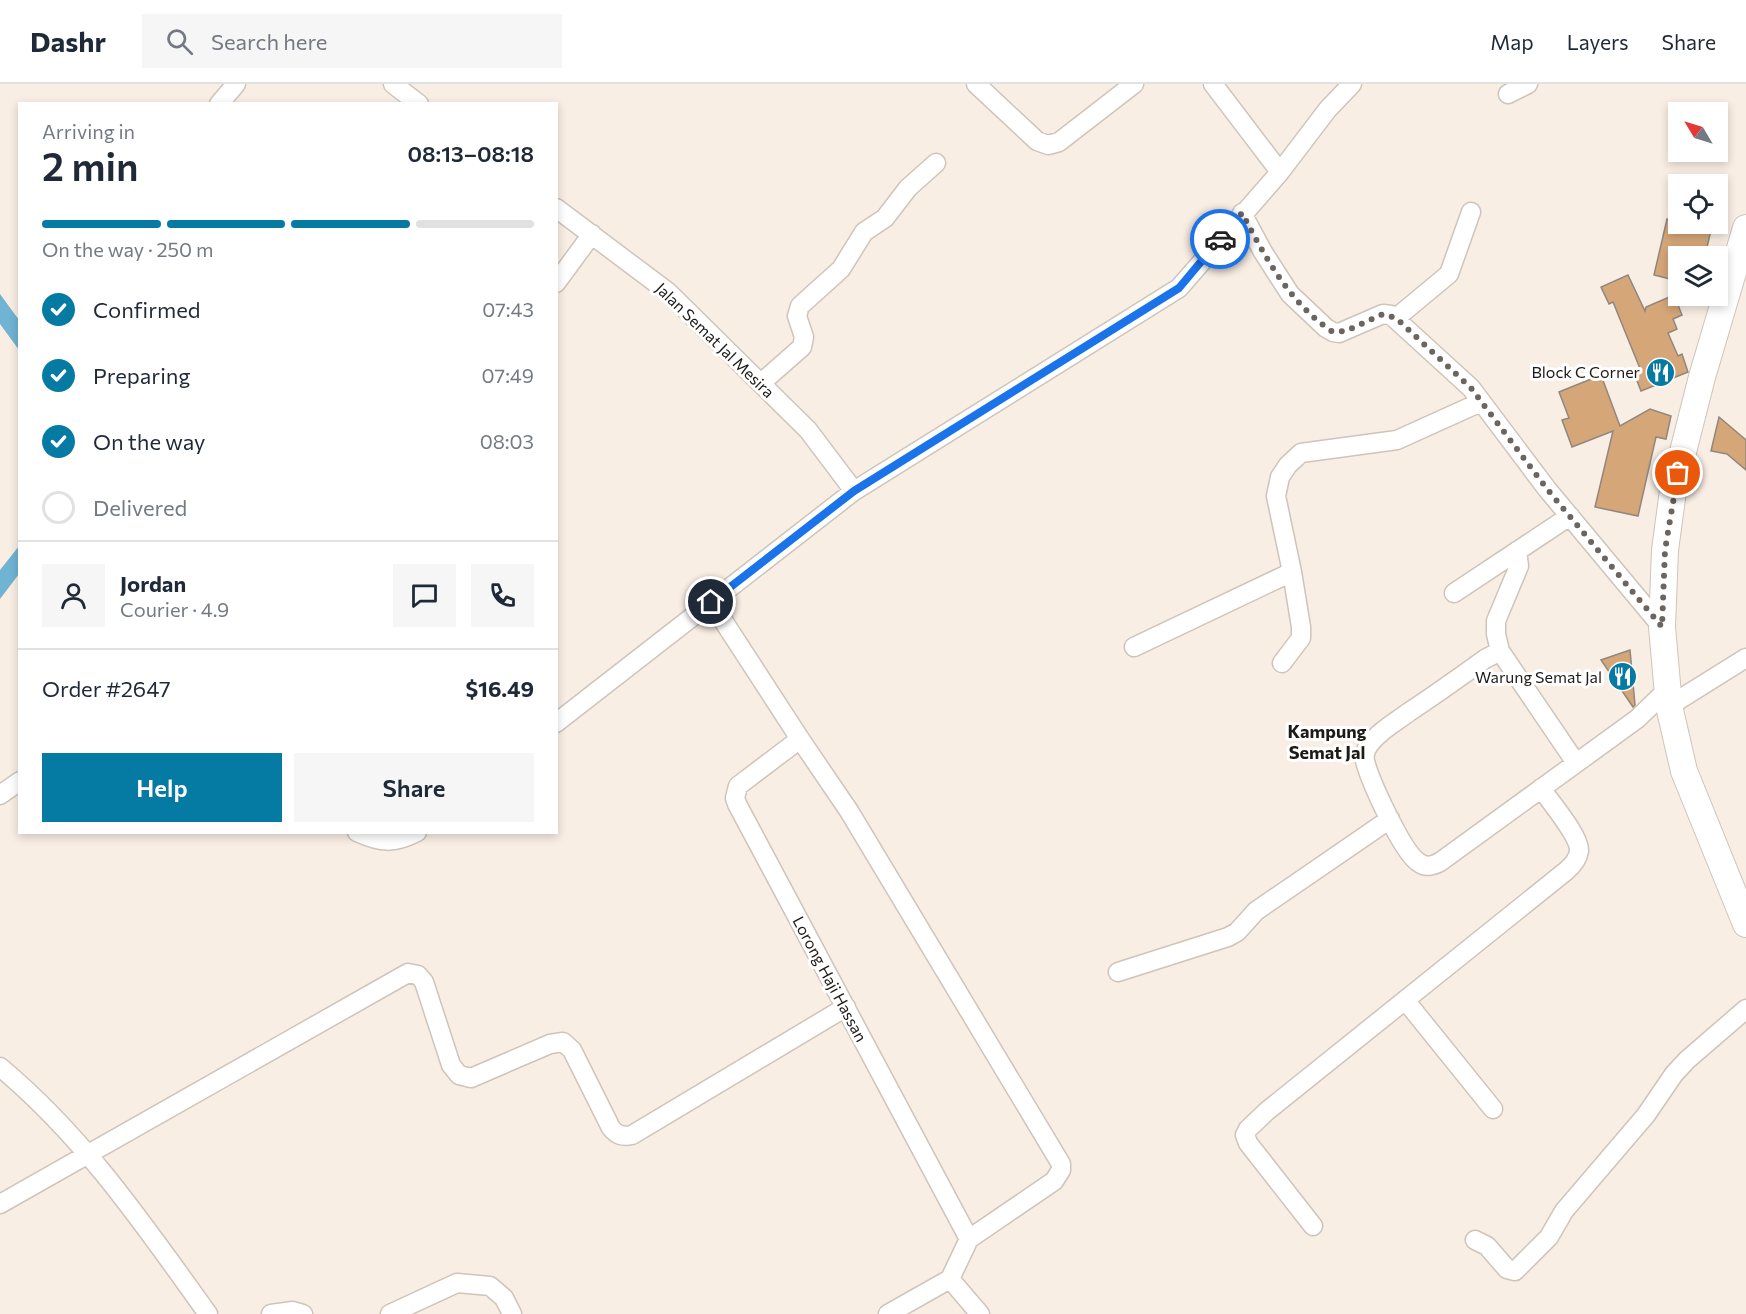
<!DOCTYPE html>
<html lang="en">
<head>
<meta charset="utf-8">
<style>
	:root { --surface:#fff; --page:#f6f6f7; --text:#1f2937; --muted:#747a83; --line:#e0e1e3; --accent:#057aa3 }
	body { margin:0; font-family:Commissioner,sans-serif; background:var(--page); color:var(--text); height:100vh; display:flex; flex-direction:column; font-size:22px; white-space:nowrap }
	* { box-sizing:border-box; margin:0 }
	p { font-size:20px; color:var(--muted) }
	.icon { flex:none; width:33px; height:33px; fill:none; stroke:currentColor; stroke-width:2; stroke-linecap:round; stroke-linejoin:round }
	.map { position:relative; flex:1; overflow:hidden }
	.drawer { position:absolute; left:18px; top:18px; width:540px; height:732px; display:flex; flex-direction:column; background:var(--surface); border-radius:0px; box-shadow:0 3px 9px #0003 }
	.drawer>* { flex:none }
	.needle { width:39px; rotate:308deg }
	.fabs { position:absolute; left:1668px; top:18px; display:grid; gap:12px }
	.fabs a { display:grid; place-items:center; width:60px; height:60px; border-radius:0px; background:var(--surface); box-shadow:0 3px 9px #0003; font-size:30px }
	.pin { position:absolute; display:grid; place-items:center; width:51px; height:51px; color:#fff; margin:-26px; border:3px solid #fff; border-radius:50%; box-shadow:0 2px 6px #0007 }
	.courier { position:absolute; display:grid; place-items:center; width:60px; height:60px; margin:-30px; border:4px solid #1a73e8; border-radius:50%; background:#fff; color:#222; box-shadow:0 2px 8px #0007 }
	.headline em { font-style:normal; font-weight:600 }
	.headline div { display:flex; flex-direction:column-reverse }
	.headline { display:flex; align-items:center; justify-content:space-between; height:102px; padding:0 24px }
	h1 { font-size:39px; font-weight:600; line-height:45px }
	.bar { display:grid; grid-template-columns:repeat(4,1fr); gap:9px 6px; align-content:center; height:72px; padding:0 24px }
	.bar i { height:8px; border-radius:4px; background:var(--line) }
	.bar .current { background:var(--accent) }
	.bar p { grid-column:span 4 }
	.line { display:flex; align-items:center; gap:15px; padding:0 24px; border-top:2px solid var(--line) }
	.line div { flex:1 }
	.round { display:grid; place-items:center; flex:none; width:63px; height:63px; border-radius:0px; background:var(--page) }
	ol { padding:0 24px; list-style:none }
	li { display:flex; align-items:center; gap:18px; height:66px }
	li p { margin-inline-start:auto }
	li .icon { padding:6px; border-radius:50%; background:var(--accent); color:#fff; stroke-width:4 }
	li:last-child { color:var(--muted) }
	li i { width:33px; height:33px; border:3px solid var(--line); border-radius:50% }
	.primary-button { display:flex; gap:12px; margin-top:auto; padding:12px 24px }
	.primary-button a { flex:1; height:69px; border-radius:0px; background:var(--accent); color:#fff; font-size:24px; font-weight:600; line-height:69px; text-align:center }
	.primary-button a+a { background:var(--page); color:var(--text) }
	header { display:flex; align-items:center; gap:36px; box-sizing:border-box; height:84px; padding:0 30px; background:var(--surface); border-bottom:2px solid var(--line) }
	header strong { font-size:28px }
	nav { display:flex; gap:33px; margin-inline-start:auto; font-size:21px }
	.search { width:420px; height:54px; background:var(--page); display:flex; align-items:center; gap:15px; box-sizing:border-box; padding:0 21px; border-radius:0px; color:var(--muted); font-size:22px }
	.map>svg:first-child { display:block }
	.water { fill:#70b3d3 }
	.building { fill:#d5a678; stroke:#91877e; stroke-width:1.5 }
	.lines { fill:none; stroke-linecap:round; stroke-linejoin:round }
	.minor-casing { stroke:#cec4ba; stroke-width:21 }
	.secondary-casing { stroke:#cec4ba; stroke-width:28 }
	.minor { stroke:#fff; stroke-width:18 }
	.secondary { stroke:#fff; stroke-width:26 }
	.done { stroke:#6b645f; stroke-width:6; stroke-dasharray:0 10.8 }
	.route { stroke:#1a73e8; stroke-width:8 }
	.labels { text-anchor:middle; stroke-width:6; stroke-linejoin:round; paint-order:stroke }
	.street-label { font-size:16px; fill:#1e1a17; stroke:#fff }
	.poi-label { font-size:16px; fill:#1e1a17; stroke:#fff; text-anchor:end }
	.neighbourhood-label { font-size:18px; font-weight:bold; fill:#1e1a17; stroke:#fff }
</style>
</head>
<body>
<header>
<strong>Dashr</strong>
<div class="search"><svg class="icon" aria-label="search" viewBox="0 0 24 24"><circle cx="10" cy="10" r="6"/><path d="M15 15l6 6"/></svg>Search here</div>
<nav><a>Map</a><a>Layers</a><a>Share</a></nav>
</header>
<div class="map">
<svg width="1746" height="1230" viewBox="0 0 1746 1230">
	<rect width="100%" height="100%" fill="#f9eee4"/>
	<path class="water" d="M0 210 19 236V266L0 240Z
		M19 462V490L0 515V486Z"/>
	<path class="building" d="M1667 135 1678 140 1711 146 1705 172H1678V197L1654 191Z
		M1628 191 1645 227 1646 223 1674 211 1682 231 1673 235 1677 245 1668 249 1678 272 1682 270 1688 288 1641 307 1634 289 1641 287 1613 218 1609 220 1601 203Z
		M1601 291 1620 342 1650 325 1671 332 1666 355 1656 353 1638 432 1595 423 1613 347 1572 363 1562 336 1569 334 1559 308Z
		M1719 333 1746 356V386L1727 370 1711 367Z
		M1630 566 1635 621 1633 623 1601 576Z"/>
	<g class="lines">
		<defs>
			<path id="minor" d="M393 0 419 20
				M976 0 1037 57 1048 61 1059 58 1134 0
				M1213 0 1280 88
				M1508 10 1528 0
				M219 20 236 0
				M556 124 668 208 808 346 854 407
				M1242 129 1263 168 1290 210 1326 244 1333 248 1339 249 1383 230 1391 231 1471 304 1547 405 1662 543
				M556 199 592 150
				M1396 234 1449 190 1471 128
				M761 299 802 263 804 253 797 232 800 222 841 185 864 148 885 134 908 104 936 79
				M1517 467 1519 482 1496 537V550L1500 567 1576 679
				M1454 509 1570 432
				M711 518 800 655 849 727 1061 1080V1086L1054 1097 969 1155 950 1195 888 1230
				M1134 563 1292 488
				M1500 567 1485 575C1460 593 1435 611 1409 628 1396 638 1376 649 1367 664 1365 668 1364 672 1365 677 1370 697 1402 767 1418 778 1426 784 1432 782 1440 778L1637 635 1667 606
				M1282 579 1301 554V543L1292 488 1276 412 1280 393 1288 381 1301 369 1397 356 1481 318
				M1669 622 1746 574
				M556 639 854 407 1179 204 1280 88 1328 25 1352 0
				M800 655 738 702 735 714 737 720 969 1155
				M0 711 20 697
				M357 748C381 759 394 760 417 748
				M1118 888 1228 853 1237 848 1256 827 1390 735
				M1405 916 1493 1025
				M0 983C85 1054 144 1141 208 1230
				M0 1120 408 889 418 891 424 898 451 981 459 991 471 994 550 960 563 958 572 966 611 1044C617 1051 622 1053 632 1051L846 923
				M1313 1142 1248 1059 1245 1051 1248 1045 1267 1027 1566 787C1572 782 1578 775 1579 767 1580 752 1550 718 1541 704
				M1475 1156 1487 1162 1507 1185 1515 1187 1549 1153 1564 1127 1646 1031 1674 990 1687 976 1746 925
				M950 1195 980 1230
				M271 1230 293 1227 303 1230
				M390 1230 457 1199 490 1202 504 1214 512 1230"/>
			<path id="secondary" d="M1746 144 1702 293 1673 407 1665 466 1662 543 1669 622 1684 687 1746 840"/>
		</defs>
		<use href="#minor" class="minor-casing"/>
		<use href="#secondary" class="secondary-casing"/>
		<use href="#minor" class="minor"/>
		<use href="#secondary" class="secondary"/>
	</g>
	<g class="lines">
		<path class="done" d="M1220 155 1242 129C1265 173 1290 220 1333 248L1346 247 1383 230 1396 234 1471 304 1547 405 1662 543 1665 466 1678 389"/>
		<path class="route" d="M711 518 854 407 1179 204 1220 155"/>
	</g>
	<defs>
		<symbol id="restaurant-disc" viewBox="-11 -11 22 22"><circle r="9.5" fill="#057aa3" stroke="#fff"/><path d="M-5-6h1v4h1v-4h1v4h1v-4h1v5L-1.5 .5V6h-2V.5L-5-1ZM5-6V6H3V1.5H1.5Q1.5-4 5-6Z" fill="#fff"/></symbol>
	</defs>
	<g fill-rule="evenodd">
		<use href="#restaurant-disc" x="1644" y="272" width="33" height="33"/>
		<use href="#restaurant-disc" x="1606" y="576" width="33" height="33"/>
	</g>
	<g class="labels">
		<g class="street-label">
			<text transform="translate(715 256) rotate(44)" y="6">Jalan Semat Jal Mesira</text>
			<text transform="translate(830 895) rotate(62)" y="6">Lorong Haji Hassan</text>
		</g>
		<g class="poi-label">
			<text x="1640" y="294">Block C Corner</text>
			<text x="1602" y="599">Warung Semat Jal</text>
		</g>
		<g class="neighbourhood-label">
			<text x="1327" y="654">Kampung<tspan x="1327" dy="21">Semat Jal</tspan></text>
		</g>
	</g>
</svg>
<div class="fabs">
<a><svg class="needle" viewBox="-14 -14 28 28"><path d="M0-13l5 13h-10z" fill="#e53935"/><path d="M0 13l5-13h-10z" fill="#747a83"/></svg></a>
<a><svg class="icon" aria-label="locate" viewBox="0 0 24 24"><circle cx="12" cy="12" r="6"/><path d="M12 2v4M12 18v4M2 12h4M18 12h4"/></svg></a>
<a><svg class="icon" aria-label="layers" viewBox="0 0 24 24"><path d="M12 4l9 5-9 5-9-5zM3 14l9 5 9-5"/></svg></a>
</div>
<div class="pin" style="left:1678px;top:389px;background:#ea580c"><svg class="icon" aria-label="bag" viewBox="0 0 24 24"><path d="M5 8h14l-1 12H6zM9 8a3 3 0 0 1 6 0"/></svg></div>
<div class="pin" style="left:711px;top:518px;background:#1f2937"><svg class="icon" aria-label="home" viewBox="0 0 24 24"><path d="M3 11l9-7 9 7M6 9v11h12V9"/></svg></div>
<div class="courier" style="left:1220px;top:155px"><svg class="icon" aria-label="car" viewBox="0 0 24 24"><path d="M5 17H2v-5l4-1 3-4h7l3 4 3 1v5h-3M9 17h6M6 11h13"/><circle cx="7" cy="17" r="2"/><circle cx="17" cy="17" r="2"/></svg></div>
<section class="drawer">
<div class="headline"><div><h1>2 min</h1><p>Arriving in</p></div><em>08:13–08:18</em></div>
<div class="bar"><i class="current"></i><i class="current"></i><i class="current"></i><i></i><p>On the way · 250 m</p></div>
<ol>
<li><svg class="icon" aria-label="check" viewBox="0 0 24 24"><path d="M5 12l5 5 9-10"/></svg>Confirmed<p>07:43</p></li>
<li><svg class="icon" aria-label="check" viewBox="0 0 24 24"><path d="M5 12l5 5 9-10"/></svg>Preparing<p>07:49</p></li>
<li><svg class="icon" aria-label="check" viewBox="0 0 24 24"><path d="M5 12l5 5 9-10"/></svg>On the way<p>08:03</p></li>
<li><i></i>Delivered</li>
</ol>
<div class="line" style="height:108px"><a class="round"><svg class="icon" aria-label="person" viewBox="0 0 24 24"><circle cx="12" cy="8" r="4"/><path d="M4 21q1-7 8-7t8 7"/></svg></a><div><b>Jordan</b><p>Courier · 4.9</p></div><a class="round"><svg class="icon" aria-label="chat" viewBox="0 0 24 24"><path d="M4 5h16v11H9l-5 4z"/></svg></a><a class="round"><svg class="icon" aria-label="phone" viewBox="0 0 24 24"><path d="M5 4h4l2 5-3 2q2 4 5 5l2-3 5 2v4C11 20 4 13 5 4z"/></svg></a></div>
<div class="line" style="height:78px"><div>Order #2647</div><b>$16.49</b></div>
<div class="primary-button"><a>Help</a><a>Share</a></div>
</section>
</div>
</body>
</html>
